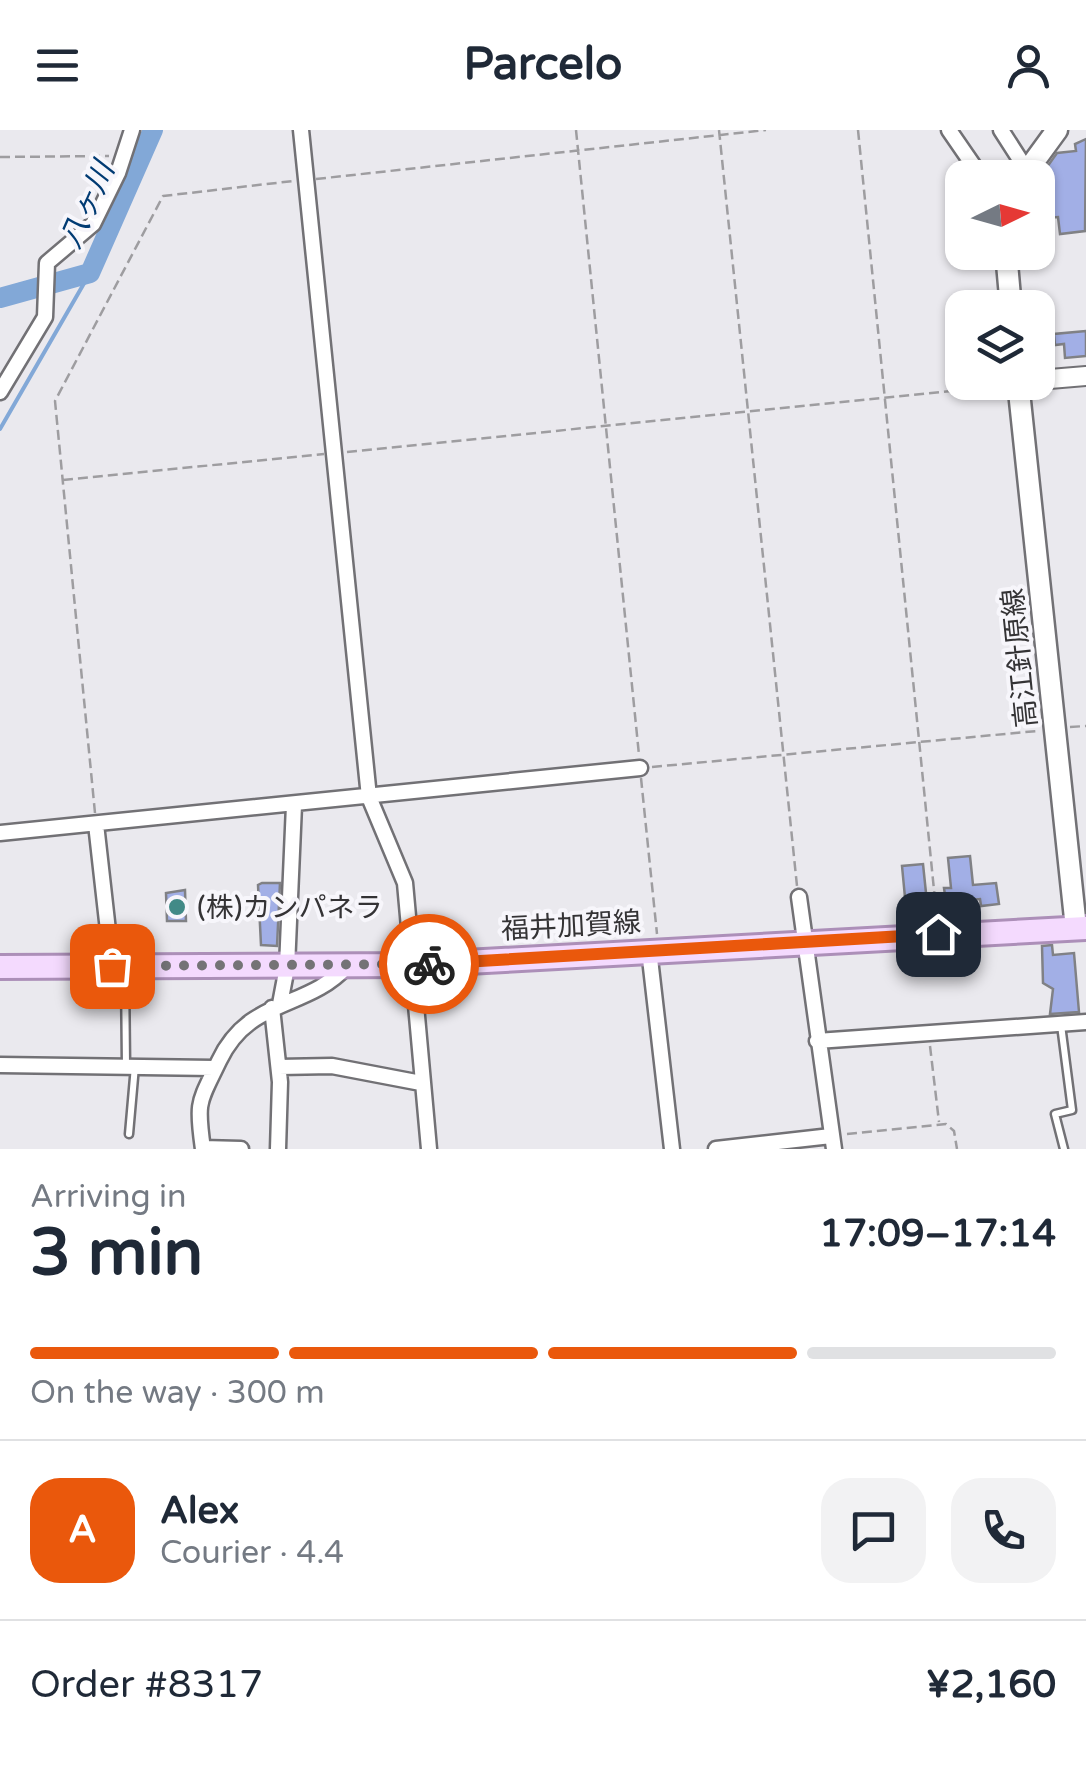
<!DOCTYPE html>
<html lang="en">
<head>
<meta charset="utf-8">
<style>
	:root { --surface:#fff; --page:#f2f2f3; --text:#1f2937; --muted:#747a83; --line:#e0e1e3; --accent:#ea580c }
	body { margin:0; font-family:"Varela Round","Noto Sans JP",sans-serif; background:var(--page); color:var(--text); height:100vh; display:flex; flex-direction:column; font-size:38px; white-space:nowrap }
	* { box-sizing:border-box; margin:0 }
	p { font-size:32px; color:var(--muted) }
	.icon { flex:none; width:55px; height:55px; fill:none; stroke:currentColor; stroke-width:2; stroke-linecap:round; stroke-linejoin:round }
	.map { position:relative; height:1019px; overflow:hidden }
	.sheet { display:flex; flex-direction:column; background:var(--surface); flex:1 }
	.sheet>* { flex:none }
	.needle { width:65px; rotate:85deg }
	.controls { position:absolute; left:945px; top:30px; display:grid; gap:20px }
	.controls a { display:grid; place-items:center; width:110px; height:110px; border-radius:20px; background:var(--surface); box-shadow:0 2px 8px #0004; font-size:50px }
	.pin { position:absolute; display:grid; place-items:center; width:85px; height:85px; color:#fff; margin:-42px; border-radius:20px; box-shadow:0 5px 15px #0006 }
	.courier { position:absolute; display:grid; place-items:center; width:100px; height:100px; margin:-50px; border:8px solid #ea580c; border-radius:50%; background:#fff; color:#222; box-shadow:0 2px 12px #0007 }
	.summary em { font-style:normal; font-weight:700 }
	.summary div { display:flex; flex-direction:column-reverse }
	.summary { display:flex; align-items:center; justify-content:space-between; height:170px; padding:0 30px }
	h1 { font-size:65px; font-weight:700; line-height:75px }
	.bar { display:grid; grid-template-columns:repeat(4,1fr); gap:15px 10px; align-content:center; height:120px; padding:0 30px }
	.bar i { height:12px; border-radius:8px; background:var(--line) }
	.bar .selected { background:var(--accent) }
	.bar p { grid-column:span 4 }
	.line { display:flex; align-items:center; gap:25px; padding:0 30px; border-top:2px solid var(--line) }
	.line div { flex:1 }
	.round { display:grid; place-items:center; flex:none; width:105px; height:105px; border-radius:30px; background:var(--page) }
	header { display:flex; justify-content:space-between; align-items:center; height:130px; padding:0 30px; background:var(--surface); font-size:45px; font-weight:700 }
	.map>svg:first-child { display:block }
	.lines { fill:none; stroke-linecap:round; stroke-linejoin:round }
	.stream { stroke:#82a8d7; stroke-width:4 }
	.river { stroke:#82a8d7; stroke-width:20 }
	.building { fill:#a2afe6; stroke:#808185; stroke-width:2.5 }
	.service-casing { stroke:#727175; stroke-width:11 }
	.minor-casing { stroke:#727175; stroke-width:19 }
	.tertiary-casing { stroke:#727175; stroke-width:22 }
	.secondary-casing { stroke:#727175; stroke-width:25 }
	.primary-casing { stroke:#ac8fb8; stroke-width:28 }
	.path { stroke:#9e9da0; stroke-width:2.5; stroke-dasharray:10 5; stroke-linecap:butt }
	.service { stroke:#fff; stroke-width:6 }
	.minor { stroke:#fff; stroke-width:14 }
	.tertiary { stroke:#fff; stroke-width:18 }
	.secondary { stroke:#fff; stroke-width:20 }
	.primary { stroke:#f4dafe; stroke-width:22 }
	.done { stroke:#747376; stroke-width:10; stroke-dasharray:0 18 }
	.route { stroke:#ea580c; stroke-width:12 }
	.poi-dot { fill:#428a87; stroke:#f7f6fb; stroke-width:4 }
	.labels { text-anchor:middle; stroke-width:8; stroke-linejoin:round; paint-order:stroke }
	.street-label { font-size:28px; fill:#343335; stroke:#f7f6fb }
	.poi-label { font-size:28px; fill:#343335; stroke:#f7f6fb; text-anchor:start }
	.water-label { font-size:30px; font-style:italic; fill:#013b73; stroke:#f7f6fb }
</style>
</head>
<body>
<header><svg class="icon" aria-label="menu" viewBox="0 0 24 24"><path d="M4 6h16M4 12h16M4 18h16"/></svg>Parcelo<svg class="icon" aria-label="person" viewBox="0 0 24 24"><circle cx="12" cy="8" r="4"/><path d="M4 21q1-7 8-7t8 7"/></svg></header>
<div class="map">
<svg width="1086" height="1019" viewBox="0 0 1086 1019">
	<rect width="100%" height="100%" fill="#eae9ee"/>
	<g class="lines">
		<path class="stream" d="M0 299 90 143"/>
		<path class="river" d="M0 168 90 143 153 0"/>
	</g>
	<path class="building" d="M1086 9 1085 101 1060 104 1058 87 1044 88 1040 52 1048 51 1047 37 1057 23 1076 21 1075 14Z
		M1086 201V226L1065 228 1064 214 1055 215 1054 204Z
		M970 726 973 755 996 753 999 774 981 776 980 769 946 772 944 758H951L948 728Z
		M923 734 929 792H913L911 778H906L902 736Z
		M262 753H280L277 816 261 815 258 755Z
		M185 760 186 791H167L166 763Z
		M1052 815 1053 825 1074 823 1079 882 1050 884 1053 859 1043 853 1042 816Z"/>
	<g class="lines">
		<defs>
			<path id="service" d="M125 841 126 935
				M1061 895 1072 980 1055 984 1064 1019
				M129 1004 135 936"/>
			<path id="minor" d="M301 0 369 667 405 753 429 1019
				M949 0 982 48
				M1001 0 1026 39
				M0 262 45 187 47 133 93 94 118 43 132 0
				M96 694 112 836
				M0 703 640 638
				M799 767 834 1019
				M649 820 672 1019
				M280 874 287 837 294 675
				M272 878 280 952 278 1019
				M817 911 1086 892
				M0 935 214 938
				M279 937 332 936 421 953
				M203 1018 241 1019
				M203 1019C196 970 199 973 219 931 249 867 307 880 347 836
				M716 1019 831 1006"/>
			<path id="tertiary" d="M1038 250 1086 246"/>
			<path id="secondary" d="M1022 48 1057 0
				M1006 122 1011 178
				M1018 252 1076 798"/>
			<path id="primary" d="M0 837 412 835 1086 798"/>
		</defs>
		<use href="#service" class="service-casing"/>
		<use href="#minor" class="minor-casing"/>
		<use href="#tertiary" class="tertiary-casing"/>
		<use href="#secondary" class="secondary-casing"/>
		<use href="#primary" class="primary-casing"/>
		<path class="path" d="M576 0 639 625
			M719 0 797 756
			M858 0 937 790
			M0 27 109 26
			M316 49 766 0
			M347 322 1000 256
			M63 350 324 324
			M1070 597 1086 596
			M652 637 1037 601
			M641 648 657 804
			M95 683 55 271 163 66 293 51
			M930 916 939 992
			M847 1004 946 994 954 1001 957 1019"/>
		<use href="#service" class="service"/>
		<use href="#minor" class="minor"/>
		<use href="#tertiary" class="tertiary"/>
		<use href="#secondary" class="secondary"/>
		<use href="#primary" class="primary"/>
	</g>
	<g class="lines">
		<path class="done" d="M112 836 429 834"/>
		<path class="route" d="M429 834 938 804"/>
	</g>
	<circle class="poi-dot" cx="177" cy="777" r="10"/>
	<g class="labels">
		<g class="street-label">
			<text transform="translate(1019 528) rotate(-96)" y="10">高江針原線</text>
			<text transform="translate(571 795) rotate(-3)" y="10">福井加賀線</text>
		</g>
		<g class="poi-label">
			<text x="197" y="787">(株)カンパネラ</text>
		</g>
		<g class="water-label">
			<text transform="translate(87 75) rotate(-66)" y="10">八ヶ川</text>
		</g>
	</g>
</svg>
<div class="controls">
<a><svg class="needle" viewBox="-14 -14 28 28"><path d="M0-13l5 13h-10z" fill="#e53935"/><path d="M0 13l5-13h-10z" fill="#747a83"/></svg></a>
<a><svg class="icon" aria-label="layers" viewBox="0 0 24 24"><path d="M12 4l9 5-9 5-9-5zM3 14l9 5 9-5"/></svg></a>
</div>
<div class="pin" style="left:112px;top:836px;background:#ea580c"><svg class="icon" aria-label="bag" viewBox="0 0 24 24"><path d="M5 8h14l-1 12H6zM9 8a3 3 0 0 1 6 0"/></svg></div>
<div class="pin" style="left:938px;top:804px;background:#1f2937"><svg class="icon" aria-label="home" viewBox="0 0 24 24"><path d="M3 11l9-7 9 7M6 9v11h12V9"/></svg></div>
<div class="courier" style="left:429px;top:834px"><svg class="icon" aria-label="bike" viewBox="0 0 24 24"><circle cx="6" cy="16" r="4"/><circle cx="18" cy="16" r="4"/><path d="M6 16l4-8h5l3 8M10 8l3 8H6M13 5h3"/></svg></div>
</div>
<section class="sheet">
<div class="summary"><div><h1>3 min</h1><p>Arriving in</p></div><em>17:09–17:14</em></div>
<div class="bar"><i class="selected"></i><i class="selected"></i><i class="selected"></i><i></i><p>On the way · 300 m</p></div>
<div class="line" style="height:180px"><b class="round" style="background:var(--accent);color:#fff">A</b><div><b>Alex</b><p>Courier · 4.4</p></div><a class="round"><svg class="icon" aria-label="chat" viewBox="0 0 24 24"><path d="M4 5h16v11H9l-5 4z"/></svg></a><a class="round"><svg class="icon" aria-label="phone" viewBox="0 0 24 24"><path d="M5 4h4l2 5-3 2q2 4 5 5l2-3 5 2v4C11 20 4 13 5 4z"/></svg></a></div>
<div class="line" style="height:130px"><div>Order #8317</div><b>¥2,160</b></div>
</section>
</body>
</html>
